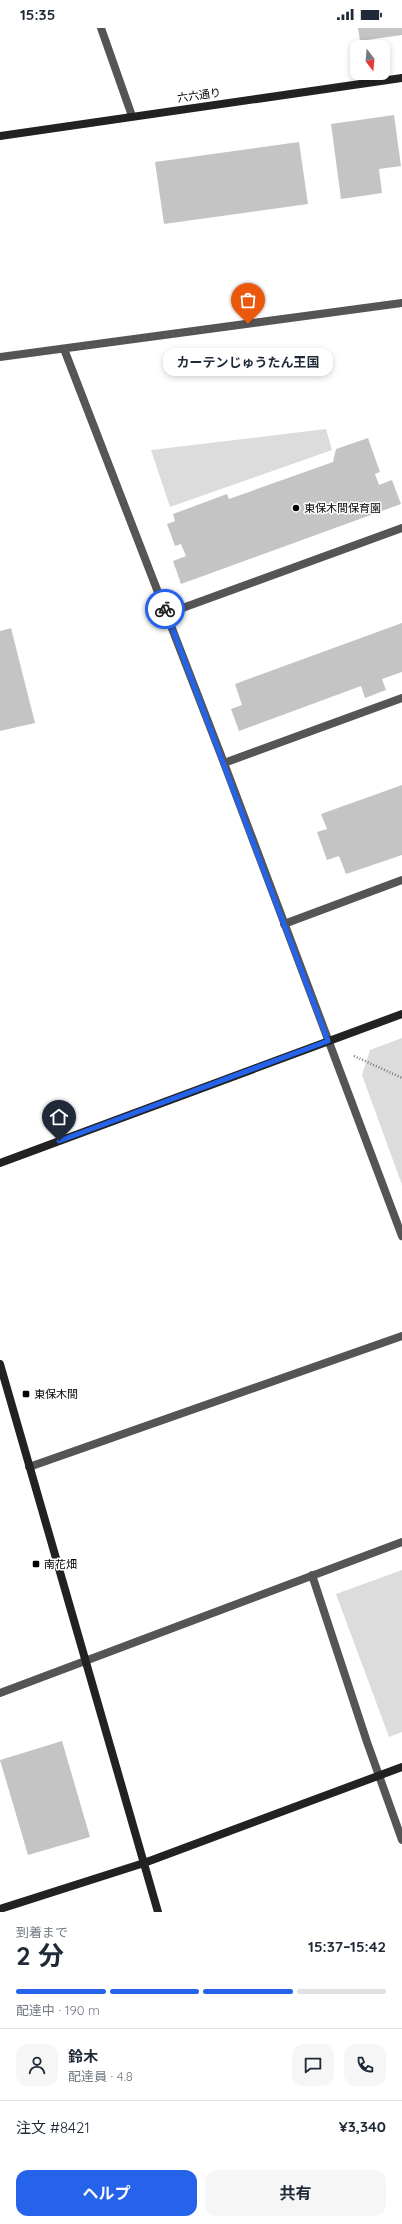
<!DOCTYPE html>
<html lang="ja">
<head>
<meta charset="utf-8">
<style>
	:root { --surface:#fff; --page:#f6f6f7; --text:#1f2937; --muted:#747a83; --line:#e0e1e3; --accent:#2563eb }
	body { margin:0; font-family:Quicksand,"Noto Sans JP",sans-serif; background:var(--page); color:var(--text); height:100vh; display:flex; flex-direction:column; font-size:15px; white-space:nowrap }
	* { box-sizing:border-box; margin:0 }
	p { font-size:13px; color:var(--muted) }
	.icon { flex:none; width:22px; height:22px; fill:none; stroke:currentColor; stroke-width:2; stroke-linecap:round; stroke-linejoin:round }
	.map { position:relative; height:1884px; overflow:hidden }
	.panel { display:flex; flex-direction:column; background:var(--surface); flex:1 }
	.panel>* { flex:none }
	.needle { width:26px; rotate:164deg }
	.buttons { position:absolute; left:350px; top:12px; display:grid; gap:8px }
	.buttons a { display:grid; place-items:center; width:40px; height:40px; border-radius:8px; background:var(--surface); box-shadow:0 2px 6px #0003; font-size:20px }
	.pin { position:absolute; display:grid; place-items:center; width:34px; height:34px; color:#fff; margin:-41px -17px; border-radius:50% 50% 50% 0; rotate:-45deg; box-shadow:0 0 4px #0007 }
	.pin .icon { rotate:45deg }
	.courier { position:absolute; display:grid; place-items:center; width:40px; height:40px; margin:-20px; border:3px solid #2563eb; border-radius:50%; background:#fff; color:#222; box-shadow:0 1px 5px #0007 }
	.bubble { position:absolute; height:28px; border-radius:12px; background:var(--surface); box-shadow:0 2px 6px #0003; font-size:13px; font-weight:700; line-height:28px; text-align:center }
	.overview em { font-style:normal; font-weight:700 }
	.overview div { display:flex; flex-direction:column-reverse }
	.overview { display:flex; align-items:center; justify-content:space-between; height:68px; padding:0 16px }
	h1 { font-size:26px; font-weight:700; line-height:30px }
	.bar { display:grid; grid-template-columns:repeat(4,1fr); gap:6px 4px; align-content:center; height:48px; padding:0 16px }
	.bar i { height:5px; border-radius:3px; background:var(--line) }
	.bar .active { background:var(--accent) }
	.bar p { grid-column:span 4 }
	.line { display:flex; align-items:center; gap:10px; padding:0 16px; border-top:1px solid var(--line) }
	.line div { flex:1 }
	.round { display:grid; place-items:center; flex:none; width:42px; height:42px; border-radius:12px; background:var(--page) }
	.action { display:flex; gap:8px; margin-top:auto; padding:8px 16px }
	.action a { flex:1; height:46px; border-radius:12px; background:var(--accent); color:#fff; font-size:16px; font-weight:700; line-height:46px; text-align:center }
	.action a+a { background:var(--page); color:var(--text) }
	.status { display:flex; justify-content:space-between; align-items:center; height:28px; padding:0 20px; background:var(--surface); direction:ltr }
	.status svg { height:11px; fill:currentColor }
	.map>svg:first-child { display:block }
	.green { fill:#dcdcdc }
	.building { fill:#c4c4c4 }
	.lines { fill:none; stroke-linecap:round; stroke-linejoin:round }
	.path { stroke:#777; stroke-width:2.5; stroke-dasharray:1 2; stroke-linecap:butt }
	.lane { stroke:#555; stroke-width:8 }
	.street { stroke:#555; stroke-width:8 }
	.secondary { stroke:#222; stroke-width:8 }
	.done { stroke:#595959; stroke-width:4; stroke-dasharray:0 7.2 }
	.route { stroke:#2563eb; stroke-width:5 }
	.poi-dot { fill:#000; stroke:#fff; stroke-width:1.5 }
	.labels { text-anchor:middle; stroke-width:3; stroke-linejoin:round; paint-order:stroke }
	.street-label { font-size:11px; fill:#000; stroke:#fff }
	.poi-label { font-size:11px; fill:#000; stroke:#fff; text-anchor:start }
</style>
</head>
<body>
<div class="status"><b>15:35</b><svg viewBox="0 0 49 12"><path d="M0 12V9h3v3zM5 12V6h3v6zM10 12V3h3v9zM15 12V0h3v12zM26 1h20v11H26zM47 4h2v5h-2z"/></svg></div>
<div class="map">
<svg width="402" height="1884" viewBox="0 0 402 1884">
	<rect width="100%" height="100%" fill="#fff"/>
	<path class="green" d="M326 401 332 422 170 479 151 422Z
		M402 1010V1157L362 1047 370 1022Z
		M402 1542V1704L389 1709 336 1566Z"/>
	<path class="building" d="M358 0H402V7L360 13Z
		M394 87 401 138 379 141 382 165 341 171 331 96Z
		M299 114 308 176 164 196 155 134Z
		M368 410 380 444 375 446 379 457 392 452 401 476 181 556 173 533 186 528 181 516 175 518 167 496 175 493 173 486 227 466 229 471 333 434 336 421Z
		M402 595V644L382 651 386 662 365 670 361 658 239 703 231 681 242 677 235 656Z
		M11 600 35 695 0 703V603Z
		M402 757V827L346 846 339 828 327 832 317 804 327 801 321 786Z
		M62 1713 90 1809 28 1827 0 1732Z"/>
	<g class="lines">
		<path class="path" d="M354 1028 402 1050"/>
		<path class="lane" d="M166 586 402 500
			M224 735 402 670
			M284 896 402 852"/>
		<path class="street" d="M101 0 132 88
			M64 321 224 735 402 1208
			M0 329 402 275
			M29 1439 402 1308
			M312 1547 367 1714 402 1812
			M0 1665 402 1514"/>
		<path class="secondary" d="M0 108 402 50
			M0 1135 402 986
			M0 1336 158 1884
			M0 1881 144 1835 402 1739"/>
	</g>
	<g class="lines">
		<path class="done" d="M165 581 64 321 248 296"/>
		<path class="route" d="M59 1113 328 1013 165 581"/>
	</g>
	<g class="poi-dot">
		<circle cx="296" cy="480" r="4"/>
		<rect x="22" y="1362" width="8" height="8" rx="2"/>
		<rect x="32" y="1532" width="8" height="8" rx="2"/>
	</g>
	<g class="labels">
		<g class="street-label">
			<text transform="translate(199 67) rotate(-8)" y="4">六六通り</text>
		</g>
		<g class="poi-label">
			<text x="304" y="484">東保木間保育園</text>
			<text x="34" y="1370">東保木間</text>
			<text x="44" y="1540">南花畑</text>
		</g>
	</g>
</svg>
<div class="buttons">
<a><svg class="needle" viewBox="-14 -14 28 28"><path d="M0-13l5 13h-10z" fill="#e53935"/><path d="M0 13l5-13h-10z" fill="#747a83"/></svg></a>
</div>
<div class="pin" style="left:248px;top:296px;background:#ea580c"><svg class="icon" aria-label="bag" viewBox="0 0 24 24"><path d="M5 8h14l-1 12H6zM9 8a3 3 0 0 1 6 0"/></svg></div>
<div class="pin" style="left:59px;top:1113px;background:#1f2937"><svg class="icon" aria-label="home" viewBox="0 0 24 24"><path d="M3 11l9-7 9 7M6 9v11h12V9"/></svg></div>
<div class="courier" style="left:165px;top:581px"><svg class="icon" aria-label="bike" viewBox="0 0 24 24"><circle cx="6" cy="16" r="4"/><circle cx="18" cy="16" r="4"/><path d="M6 16l4-8h5l3 8M10 8l3 8H6M13 5h3"/></svg></div>
<div class="bubble" style="left:163px;top:320px;width:170px">カーテンじゅうたん王国</div>
</div>
<section class="panel">
<div class="overview"><div><h1>2 分</h1><p>到着まで</p></div><em>15:37–15:42</em></div>
<div class="bar"><i class="active"></i><i class="active"></i><i class="active"></i><i></i><p>配達中 · 190 m</p></div>
<div class="line" style="height:72px"><a class="round"><svg class="icon" aria-label="person" viewBox="0 0 24 24"><circle cx="12" cy="8" r="4"/><path d="M4 21q1-7 8-7t8 7"/></svg></a><div><b>鈴木</b><p>配達員 · 4.8</p></div><a class="round"><svg class="icon" aria-label="chat" viewBox="0 0 24 24"><path d="M4 5h16v11H9l-5 4z"/></svg></a><a class="round"><svg class="icon" aria-label="phone" viewBox="0 0 24 24"><path d="M5 4h4l2 5-3 2q2 4 5 5l2-3 5 2v4C11 20 4 13 5 4z"/></svg></a></div>
<div class="line" style="height:52px"><div>注文 #8421</div><b>¥3,340</b></div>
<div class="action"><a>ヘルプ</a><a>共有</a></div>
</section>
</body>
</html>
